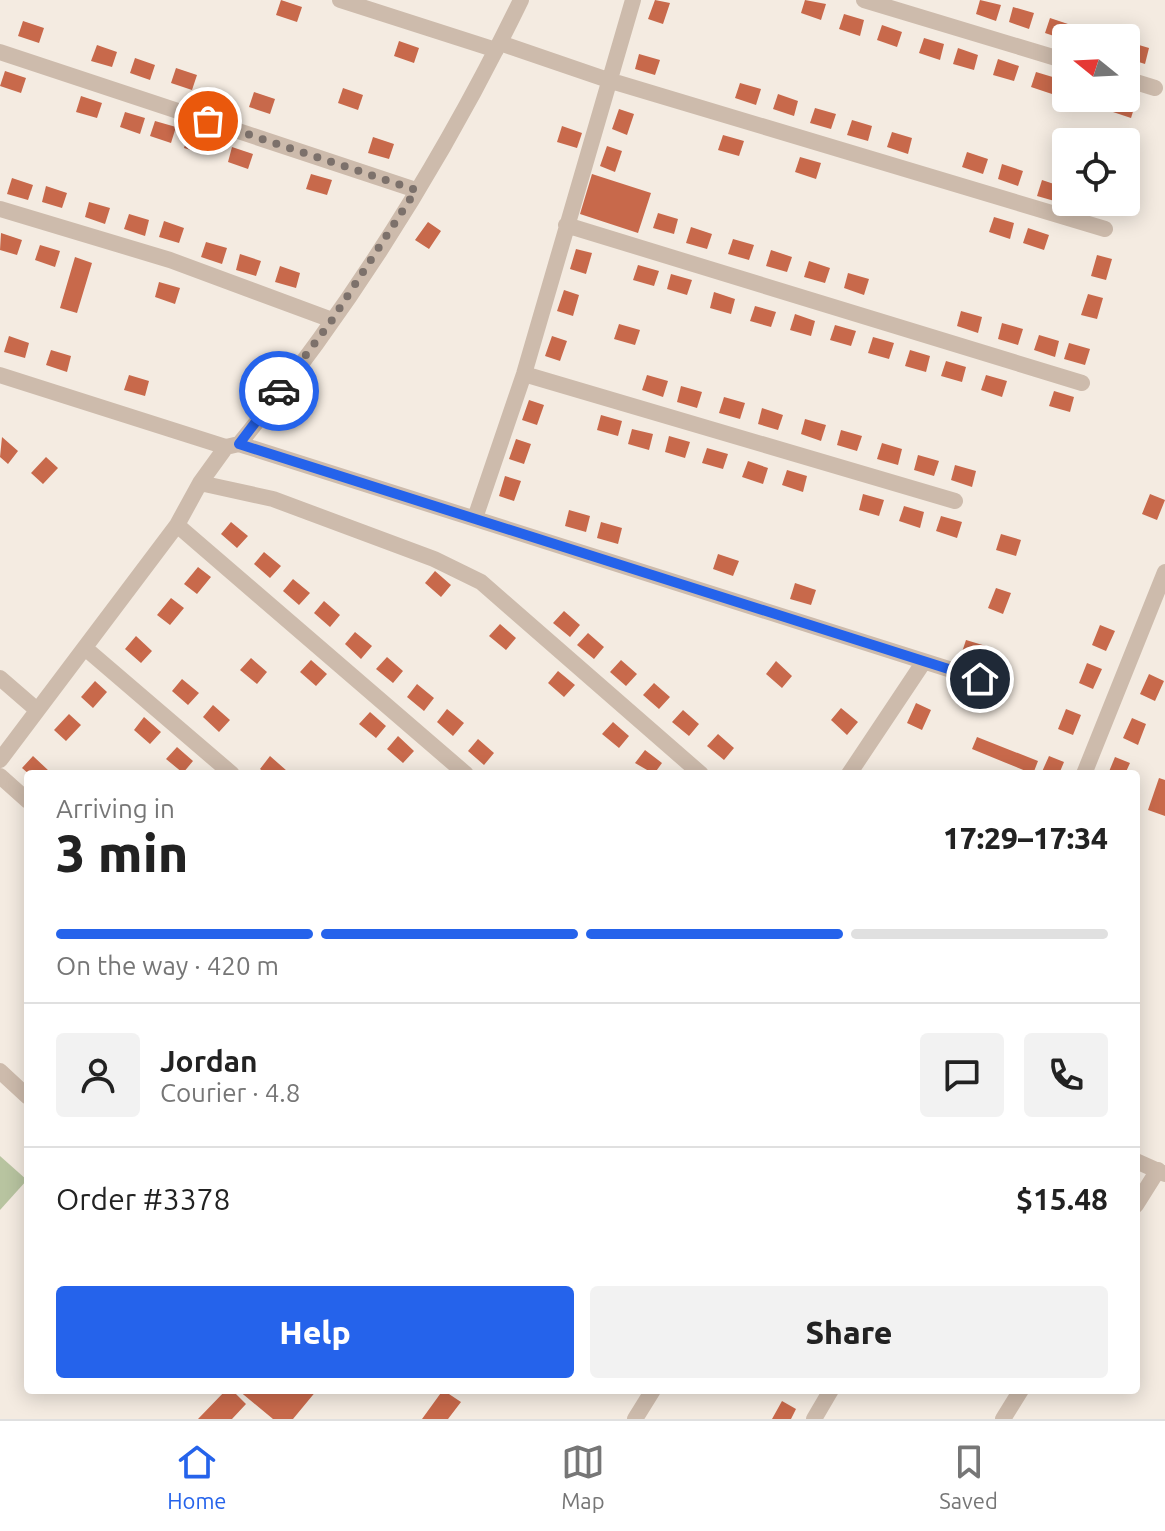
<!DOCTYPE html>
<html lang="en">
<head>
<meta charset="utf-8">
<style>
	:root { --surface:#fff; --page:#f2f2f2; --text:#222; --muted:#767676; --line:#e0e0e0; --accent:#2563eb }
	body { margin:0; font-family:Ubuntu,sans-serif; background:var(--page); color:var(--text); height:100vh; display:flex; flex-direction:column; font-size:30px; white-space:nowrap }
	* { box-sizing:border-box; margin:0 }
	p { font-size:26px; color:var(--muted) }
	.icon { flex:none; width:44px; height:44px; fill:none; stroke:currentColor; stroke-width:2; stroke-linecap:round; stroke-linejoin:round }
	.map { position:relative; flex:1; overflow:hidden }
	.drawer { position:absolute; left:24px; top:770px; width:1116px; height:624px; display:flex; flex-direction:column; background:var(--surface); border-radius:8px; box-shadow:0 4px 20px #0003 }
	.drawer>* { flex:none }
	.needle { width:52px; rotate:288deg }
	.buttons { position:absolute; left:1052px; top:24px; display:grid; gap:16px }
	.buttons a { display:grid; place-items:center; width:88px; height:88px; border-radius:8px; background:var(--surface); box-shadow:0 4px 20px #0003; font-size:40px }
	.pin { position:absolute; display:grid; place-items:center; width:68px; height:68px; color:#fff; margin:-34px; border:4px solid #fff; border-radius:50%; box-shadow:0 2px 8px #0007 }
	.courier { position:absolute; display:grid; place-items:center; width:80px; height:80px; margin:-40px; border:6px solid #2563eb; border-radius:50%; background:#fff; color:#222; box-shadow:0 2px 10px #0007 }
	.headline em { font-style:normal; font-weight:800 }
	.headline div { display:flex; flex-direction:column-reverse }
	.headline { display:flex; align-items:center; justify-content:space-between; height:136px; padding:0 32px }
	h1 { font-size:52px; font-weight:800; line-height:60px }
	.bar { display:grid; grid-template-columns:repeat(4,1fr); gap:12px 8px; align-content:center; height:96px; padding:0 32px }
	.bar i { height:10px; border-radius:6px; background:var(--line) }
	.bar .current { background:var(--accent) }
	.bar p { grid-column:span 4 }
	.line { display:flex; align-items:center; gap:20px; padding:0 32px; border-top:2px solid var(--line) }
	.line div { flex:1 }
	.round { display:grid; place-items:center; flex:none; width:84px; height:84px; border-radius:8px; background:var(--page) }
	.button { display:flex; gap:16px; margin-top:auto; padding:16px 32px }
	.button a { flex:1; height:92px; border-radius:8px; background:var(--accent); color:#fff; font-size:32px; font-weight:800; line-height:92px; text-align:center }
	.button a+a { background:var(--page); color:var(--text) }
	.dock { display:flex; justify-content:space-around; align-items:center; height:112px; border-top:2px solid var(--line); background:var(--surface); font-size:22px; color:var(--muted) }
	.dock a { display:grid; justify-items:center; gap:4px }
	.dock .current { color:var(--accent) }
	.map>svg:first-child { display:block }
	.green { fill:#b8c4a0 }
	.building { fill:#c8694b }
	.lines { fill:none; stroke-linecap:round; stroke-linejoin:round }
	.minor { stroke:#cdbbac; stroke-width:16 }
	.done { stroke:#7c716b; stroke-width:8; stroke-dasharray:0 14.4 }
	.route { stroke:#2563eb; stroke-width:10 }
</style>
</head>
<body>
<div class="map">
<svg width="1165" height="1419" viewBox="0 0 1165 1419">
	<rect width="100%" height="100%" fill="#f4ebe1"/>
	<path class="green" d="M0 1156 27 1180 0 1210Z"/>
	<path class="building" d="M281 0 302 7 297 22 276 15Z
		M655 0 670 3 663 24 648 19Z
		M805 0 826 4 821 20 801 13Z
		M980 0 1001 5 996 21 976 14Z
		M1013 7 1034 13 1029 29 1009 22Z
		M844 14 864 20 860 36 839 29Z
		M1050 18 1071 25 1066 40 1045 33Z
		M23 21 44 28 39 43 18 36Z
		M882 25 902 32 897 47 877 40Z
		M924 38 944 44 940 60 919 53Z
		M399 41 419 48 414 63 394 56Z
		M1129 42 1149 48 1145 64 1126 58Z
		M97 45 117 52 112 67 91 61Z
		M958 48 978 55 974 70 953 64Z
		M639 54 660 60 655 75 635 69Z
		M135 58 155 65 150 80 130 73Z
		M998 59 1019 66 1014 81 993 75Z
		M176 68 197 75 192 90 171 83Z
		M5 71 26 78 21 93 0 86Z
		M1036 72 1056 78 1052 94 1031 87Z
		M740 83 761 89 756 105 735 98Z
		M343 88 363 95 358 110 338 103Z
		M254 92 275 99 270 114 249 107Z
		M778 94 798 101 794 116 773 109Z
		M81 96 102 103 97 118 76 112Z
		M1115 98 1136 102 1131 118 1110 111Z
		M815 108 836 114 831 129 810 123Z
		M619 109 634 114 627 135 612 129Z
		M125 112 145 118 140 134 120 127Z
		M852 120 872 126 868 141 847 135Z
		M155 121 176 127 171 143 150 136Z
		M562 126 582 133 577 148 557 142Z
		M189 132 209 139 204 154 184 148Z
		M892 132 912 138 908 154 887 147Z
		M723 135 744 141 739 156 718 150Z
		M373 137 394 144 389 159 368 153Z
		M607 146 622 151 615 172 600 166Z
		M232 147 253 154 248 169 228 162Z
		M967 152 988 159 983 174 962 167Z
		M800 157 821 163 816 179 795 172Z
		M1002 164 1023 171 1018 186 998 179Z
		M311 174 332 180 327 195 306 189Z
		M592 174 651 193 638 233 580 214Z
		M12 178 33 185 28 200 7 194Z
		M1042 180 1063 187 1058 202 1037 196Z
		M46 186 67 193 62 208 42 202Z
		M89 202 110 208 105 224 85 217Z
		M658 213 678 219 674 234 653 228Z
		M129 214 149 220 145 236 124 229Z
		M994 217 1014 223 1010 239 989 232Z
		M164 221 184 228 179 243 159 237Z
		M428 222 441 231 429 249 415 240Z
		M691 227 712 234 707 249 686 243Z
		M1028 228 1049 235 1044 250 1023 243Z
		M1 233 22 240 17 255 0 250Z
		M733 239 754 245 749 260 728 254Z
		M206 242 227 248 222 264 201 257Z
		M40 245 60 251 55 267 35 260Z
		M576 249 592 253 586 274 570 269Z
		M771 250 792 257 787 272 766 266Z
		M240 254 261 261 256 276 236 270Z
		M1097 255 1112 259 1106 280 1091 276Z
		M75 257 92 263 77 313 60 308Z
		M809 261 830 268 825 283 804 277Z
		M638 265 659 271 654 286 633 280Z
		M280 266 300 273 296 288 275 282Z
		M848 273 869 279 864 295 844 288Z
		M671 274 692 280 687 295 667 289Z
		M159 282 180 288 175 304 155 297Z
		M564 290 579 295 573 316 557 311Z
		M714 292 735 299 731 314 710 308Z
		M1088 294 1103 298 1097 319 1081 315Z
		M755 306 776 312 771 327 750 321Z
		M961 311 982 317 978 333 957 326Z
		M795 314 815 321 811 336 790 330Z
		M1002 323 1023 329 1018 345 998 339Z
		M619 324 640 330 635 345 614 339Z
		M835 325 856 331 851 346 830 340Z
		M1039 335 1059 341 1055 357 1034 350Z
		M9 336 29 343 25 358 4 352Z
		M552 336 567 341 560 361 545 356Z
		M873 337 894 343 889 359 868 353Z
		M1069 343 1090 349 1085 365 1064 359Z
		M51 350 71 356 67 372 46 365Z
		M910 350 930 356 926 372 905 366Z
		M946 361 966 367 962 382 941 376Z
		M129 375 149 381 145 396 124 390Z
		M647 375 668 381 663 397 642 390Z
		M986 375 1007 381 1002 397 981 390Z
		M681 386 702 392 697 408 677 402Z
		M1054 391 1074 397 1070 412 1049 406Z
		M724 397 745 403 740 419 719 413Z
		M529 400 544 405 537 425 522 420Z
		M762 408 783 415 778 430 758 424Z
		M601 415 622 421 618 436 597 430Z
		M805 419 826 425 821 441 801 434Z
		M632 429 653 434 649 450 628 444Z
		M841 430 862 436 857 451 837 445Z
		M669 436 690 442 685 458 665 452Z
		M2 437 18 451 8 464 0 457Z
		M516 439 531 444 524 464 509 459Z
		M882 443 902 449 898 465 877 459Z
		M707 448 728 454 723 469 702 463Z
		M918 455 939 461 934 476 914 470Z
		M46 457 58 468 43 484 31 473Z
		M748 461 768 468 763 484 742 477Z
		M955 465 976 471 972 487 951 480Z
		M787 470 807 476 803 492 782 485Z
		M505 476 521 481 514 501 499 496Z
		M863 494 884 500 879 516 859 510Z
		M1150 494 1165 500 1157 520 1142 514Z
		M904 506 924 512 920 528 899 521Z
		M569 510 590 516 586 532 565 526Z
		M941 516 962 522 957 538 936 531Z
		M231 522 248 536 237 548 221 534Z
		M601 522 622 528 618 544 597 538Z
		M1001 534 1021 540 1016 556 996 550Z
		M264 552 281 566 270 578 254 564Z
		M718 554 739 561 733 576 713 569Z
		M198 567 211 577 197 594 184 584Z
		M435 571 451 585 441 597 425 583Z
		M293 579 310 593 299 605 283 591Z
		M795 583 816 590 811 605 790 599Z
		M996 588 1011 593 1003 614 988 608Z
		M171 598 184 608 170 625 157 615Z
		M324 601 340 615 330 627 314 613Z
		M564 611 580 625 570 637 553 623Z
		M500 624 516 638 506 650 489 636Z
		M1100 625 1115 631 1106 651 1092 645Z
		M355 632 372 646 361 659 345 644Z
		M588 633 604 647 594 659 577 645Z
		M136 636 152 651 141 663 125 649Z
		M966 640 986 646 982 661 961 655Z
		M387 657 403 671 393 683 376 669Z
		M251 658 267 672 257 684 240 670Z
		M311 660 327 674 316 686 300 672Z
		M621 660 637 674 626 686 610 672Z
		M776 661 792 676 782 688 766 674Z
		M1087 663 1102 669 1093 689 1079 683Z
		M558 671 575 685 564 697 548 683Z
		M1149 674 1164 681 1155 701 1140 694Z
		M182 679 199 693 188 705 172 691Z
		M95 681 107 692 93 708 81 697Z
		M654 683 670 697 659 709 643 695Z
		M417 684 434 698 424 711 407 697Z
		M916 703 931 710 922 730 907 723Z
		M213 705 230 720 219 732 203 717Z
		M841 708 858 722 847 735 831 720Z
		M447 709 464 723 453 736 437 722Z
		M1066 709 1081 715 1073 735 1058 729Z
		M683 710 699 724 689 736 672 722Z
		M370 712 386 726 376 738 359 724Z
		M69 714 81 725 66 741 54 730Z
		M144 717 161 732 150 744 134 730Z
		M1132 718 1146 724 1138 745 1123 738Z
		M613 722 629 736 619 748 602 734Z
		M718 734 734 748 724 760 707 746Z
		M398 736 414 751 403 763 387 749Z
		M977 737 1038 761 1033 774 972 749Z
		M478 739 494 753 484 765 468 751Z
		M177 747 193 761 183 773 166 759Z
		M645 750 662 763 654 774 635 763Z
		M33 756 49 771 46 774H29L22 768Z
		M270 756 287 771 284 774H266L260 769Z
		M1049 756 1064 762 1059 774H1041Z
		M1115 757 1130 763 1125 774H1108Z
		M1159 778 1165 780V816L1148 810Z
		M226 1390H232L246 1404 232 1419H198Z
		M238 1390H317L293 1419H273Z
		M443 1390 461 1402 448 1419H422Z
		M782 1401 796 1409 791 1419H772Z"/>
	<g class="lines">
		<path class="minor" d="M340 0 496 50
			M864 0 1066 61
			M500 43 608 80 1105 229
			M0 52 416 190
			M1126 79 1155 88
			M0 209 170 260 332 320
			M566 225 1082 383
			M524 374 955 501
			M0 375 226 447 239 444C349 310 445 156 521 0
			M239 444 980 679
			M200 483 273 499 434 559 481 582 701 774
			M475 518 524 374 633 0
			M177 525 466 774
			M85 648 232 774
			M0 678 37 710
			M0 760 177 525 200 483 226 447
			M849 774 923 663
			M1084 774 1165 572
			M0 776 28 801
			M0 1071 28 1097
			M1136 1161 1165 1174
			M1136 1205 1158 1170
			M635 1419 653 1390
			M814 1419 831 1390
			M1003 1419 1021 1390"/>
	</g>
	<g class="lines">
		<path class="done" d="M208 121 416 190 332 320 279 391"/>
		<path class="route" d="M279 391 239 444 980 679"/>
	</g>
</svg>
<div class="buttons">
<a><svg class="needle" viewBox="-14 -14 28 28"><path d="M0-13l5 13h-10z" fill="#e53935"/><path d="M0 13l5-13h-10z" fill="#767676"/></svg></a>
<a><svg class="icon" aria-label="locate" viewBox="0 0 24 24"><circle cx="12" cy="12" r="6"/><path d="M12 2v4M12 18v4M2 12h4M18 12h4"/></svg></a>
</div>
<div class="pin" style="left:208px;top:121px;background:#ea580c"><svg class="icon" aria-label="bag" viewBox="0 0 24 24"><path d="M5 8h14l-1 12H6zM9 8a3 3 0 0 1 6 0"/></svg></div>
<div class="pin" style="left:980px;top:679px;background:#1f2937"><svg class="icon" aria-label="home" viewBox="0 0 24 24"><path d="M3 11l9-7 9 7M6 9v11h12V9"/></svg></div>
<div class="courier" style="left:279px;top:391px"><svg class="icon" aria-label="car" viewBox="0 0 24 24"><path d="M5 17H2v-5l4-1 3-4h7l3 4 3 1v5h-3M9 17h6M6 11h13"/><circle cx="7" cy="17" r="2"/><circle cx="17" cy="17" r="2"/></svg></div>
<section class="drawer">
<div class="headline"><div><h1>3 min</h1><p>Arriving in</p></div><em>17:29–17:34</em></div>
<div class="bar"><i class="current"></i><i class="current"></i><i class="current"></i><i></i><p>On the way · 420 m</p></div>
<div class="line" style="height:144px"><a class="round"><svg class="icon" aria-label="person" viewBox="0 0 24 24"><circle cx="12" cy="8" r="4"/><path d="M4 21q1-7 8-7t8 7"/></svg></a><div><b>Jordan</b><p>Courier · 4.8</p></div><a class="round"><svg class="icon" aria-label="chat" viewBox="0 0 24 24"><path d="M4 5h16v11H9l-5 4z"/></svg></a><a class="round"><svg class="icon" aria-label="phone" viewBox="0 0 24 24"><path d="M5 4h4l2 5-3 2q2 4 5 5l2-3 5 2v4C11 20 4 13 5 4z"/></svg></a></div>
<div class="line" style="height:104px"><div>Order #3378</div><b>$15.48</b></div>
<div class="button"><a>Help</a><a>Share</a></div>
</section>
</div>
<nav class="dock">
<a class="current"><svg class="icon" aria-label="home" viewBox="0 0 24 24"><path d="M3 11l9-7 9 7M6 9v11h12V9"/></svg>Home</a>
<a><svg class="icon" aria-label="map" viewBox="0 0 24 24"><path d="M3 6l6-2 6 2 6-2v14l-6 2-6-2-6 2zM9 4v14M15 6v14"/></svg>Map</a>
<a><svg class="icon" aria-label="saved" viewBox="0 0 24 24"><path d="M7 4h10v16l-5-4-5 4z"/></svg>Saved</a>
</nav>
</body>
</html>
